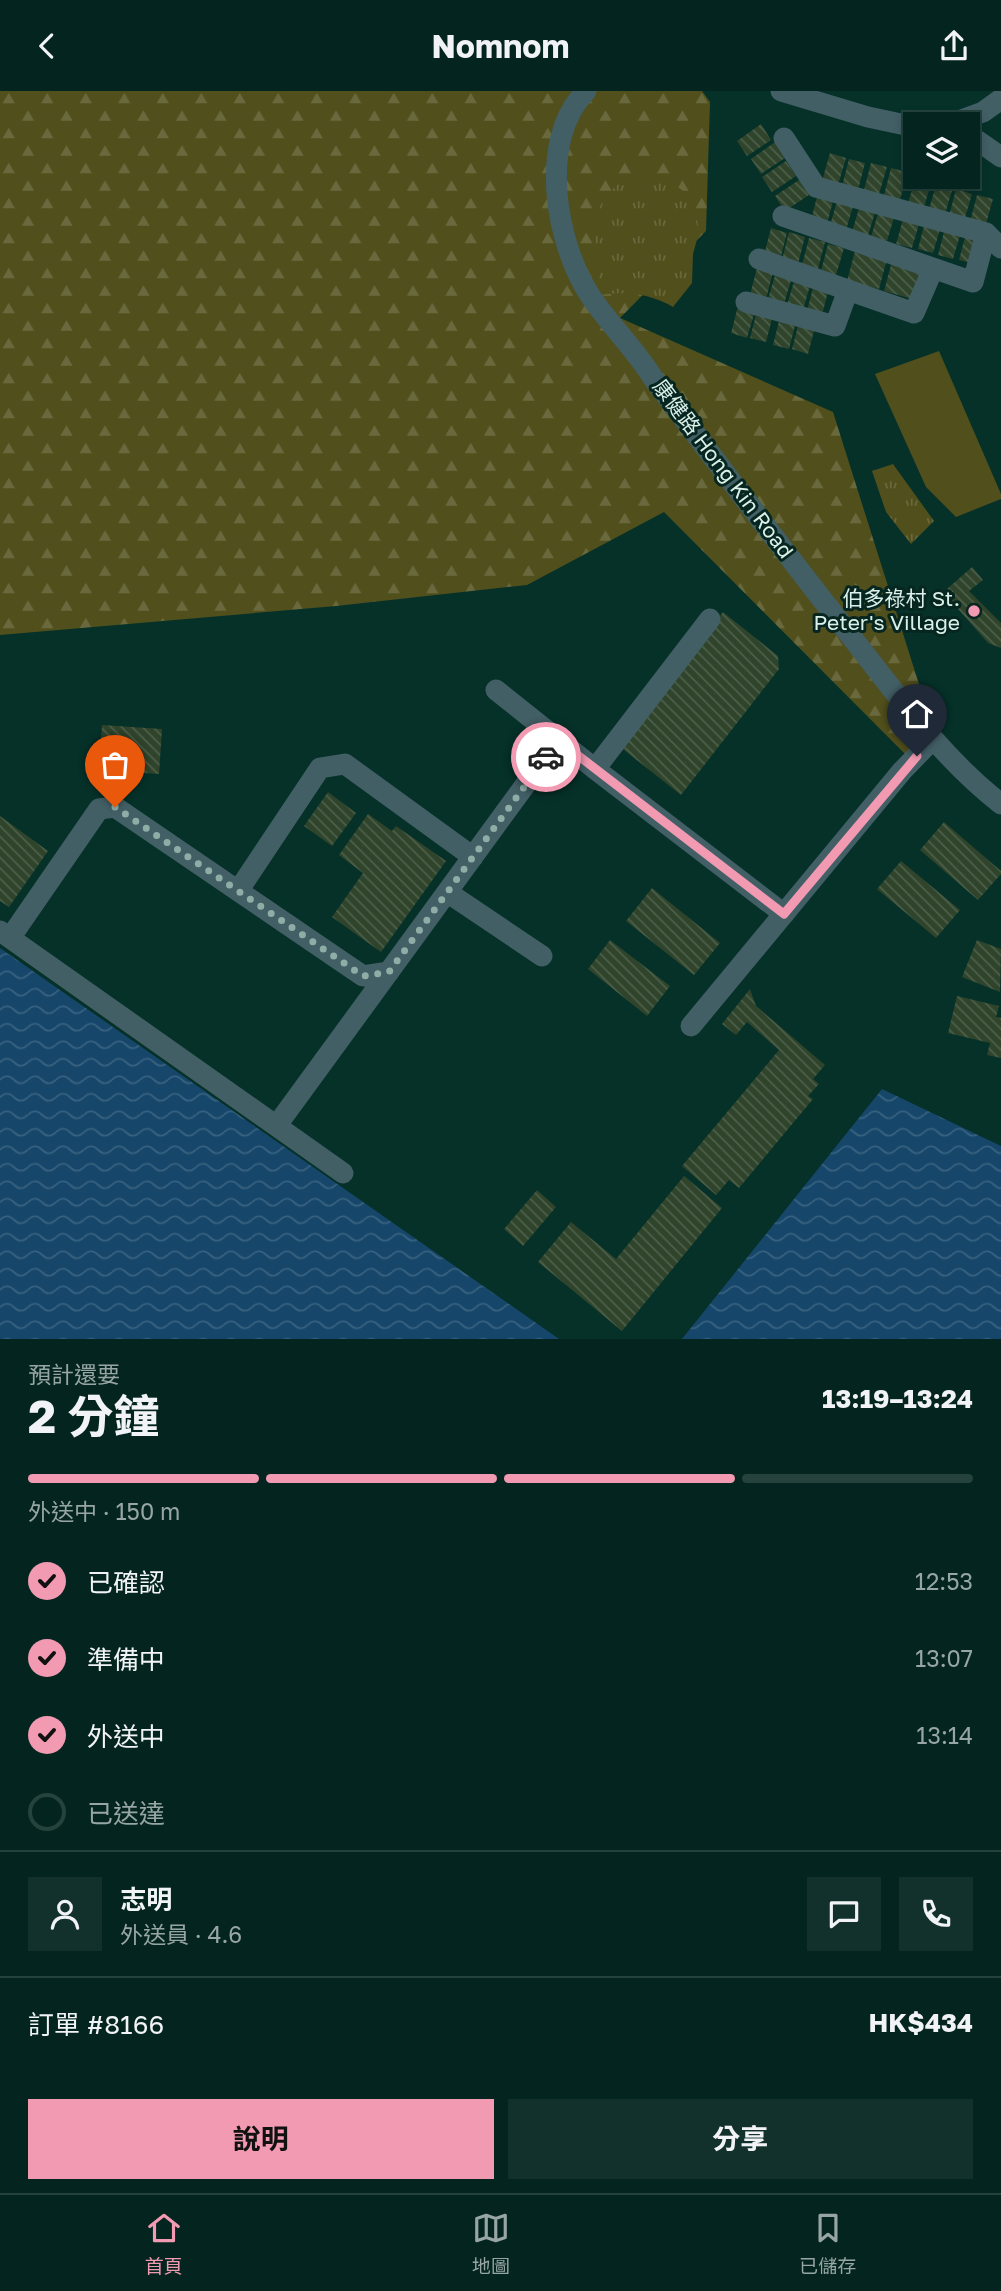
<!DOCTYPE html>
<html lang="zh-TW">
<head>
<meta charset="utf-8">
<style>
	:root { --surface:#04251f; --page:#12312c; --text:#f1f3f6; --muted:#97a5a4; --line:#25423d; --accent:#f19ab2 }
	body { margin:0; font-family:"Golos Text","Noto Sans TC",sans-serif; background:var(--page); color:var(--text); height:100vh; display:flex; flex-direction:column; font-size:26px; white-space:nowrap }
	* { box-sizing:border-box; margin:0 }
	p { font-size:23px; color:var(--muted) }
	.icon { flex:none; width:38px; height:38px; fill:none; stroke:currentColor; stroke-width:2; stroke-linecap:round; stroke-linejoin:round }
	.map { position:relative; height:1248px; overflow:hidden }
	.drawer { display:flex; flex-direction:column; background:var(--surface); flex:1 }
	.drawer>* { flex:none }
	.tools { position:absolute; left:903px; top:21px; display:grid; gap:14px }
	.tools a { display:grid; place-items:center; width:77px; height:77px; border-radius:0px; background:var(--surface); box-shadow:0 4px 10px #0003,0 0 0 2px var(--line); font-size:35px }
	.pin { position:absolute; display:grid; place-items:center; width:60px; height:60px; color:#fff; margin:-72px -30px; border-radius:50% 50% 50% 0; rotate:-45deg; box-shadow:0 0 7px #0007 }
	.pin .icon { rotate:45deg }
	.courier { position:absolute; display:grid; place-items:center; width:70px; height:70px; margin:-35px; border:5px solid #f19ab2; border-radius:50%; background:#fff; color:#222; box-shadow:0 2px 9px #0007 }
	.headline em { font-style:normal; font-weight:700 }
	.headline div { display:flex; flex-direction:column-reverse }
	.headline { display:flex; align-items:center; justify-content:space-between; height:119px; padding:0 28px }
	h1 { font-size:46px; font-weight:700; line-height:52px }
	.bar { display:grid; grid-template-columns:repeat(4,1fr); gap:10px 7px; align-content:center; height:84px; padding:0 28px }
	.bar i { height:9px; border-radius:5px; background:var(--line) }
	.bar .selected { background:var(--accent) }
	.bar p { grid-column:span 4 }
	.line { display:flex; align-items:center; gap:18px; padding:0 28px; border-top:2px solid var(--line) }
	.line div { flex:1 }
	.round { display:grid; place-items:center; flex:none; width:74px; height:74px; border-radius:0px; background:var(--page) }
	ol { padding:0 28px; list-style:none }
	li { display:flex; align-items:center; gap:21px; height:77px }
	li p { margin-inline-start:auto }
	li .icon { padding:7px; border-radius:50%; background:var(--accent); color:#111; stroke-width:4 }
	li:last-child { color:var(--muted) }
	li i { width:38px; height:38px; border:4px solid var(--line); border-radius:50% }
	.action { display:flex; gap:14px; margin-top:auto; padding:14px 28px }
	.action a { flex:1; height:80px; border-radius:0px; background:var(--accent); color:#111; font-size:28px; font-weight:700; line-height:80px; text-align:center }
	.action a+a { background:var(--page); color:var(--text) }
	header { display:flex; justify-content:space-between; align-items:center; height:91px; padding:0 28px; background:var(--surface); font-size:32px; font-weight:700 }
	.tab-bar { display:flex; justify-content:space-around; align-items:center; height:98px; border-top:2px solid var(--line); background:var(--surface); font-size:19px; color:var(--muted) }
	.tab-bar a { display:grid; justify-items:center; gap:4px }
	.tab-bar .selected { color:var(--accent) }
	.map>svg:first-child { display:block }
	.forest { fill:url(#forest-firs) }
	.park { fill:url(#park-tufts) }
	.pitch { fill:#514f1c }
	.water { fill:url(#water-waves) }
	.building { fill:url(#building-back-hatch) }
	.lines { fill:none; stroke-linecap:round; stroke-linejoin:round }
	.minor { stroke:#425f65; stroke-width:21 }
	.done { stroke:#8fada6; stroke-width:7; stroke-dasharray:0 12.6 }
	.route { stroke:#f19ab2; stroke-width:9 }
	.poi-dot { fill:#f19ab2; stroke:#06261f; stroke-width:2.5 }
	.labels { text-anchor:middle; stroke-width:6; stroke-linejoin:round; paint-order:stroke }
	.street-label { font-size:21px; fill:#daf0e9; stroke:#06261f }
	.poi-label { font-size:21px; fill:#daf0e9; stroke:#06261f; text-anchor:end }
</style>
</head>
<body>
<header><svg class="icon" aria-label="back" viewBox="0 0 24 24"><path d="M15 5l-7 7 7 7"/></svg>Nomnom<svg class="icon" aria-label="share" viewBox="0 0 24 24"><path d="M12 15V3M7 8l5-5 5 5M5 13v7h14v-7"/></svg></header>
<div class="map">
<svg width="1001" height="1248" viewBox="0 0 1001 1248">
	<defs>
		<pattern id="forest-firs" width="22" height="20" patternUnits="userSpaceOnUse" patternTransform="scale(1.75)"><rect width="22" height="20" fill="#514f1c"/><path d="M5 1l3.5 6h-7zM16 11l3.5 6h-7z" fill="#69693d"/></pattern>
		<pattern id="park-tufts" width="24" height="20" patternUnits="userSpaceOnUse" patternTransform="scale(1.75)"><rect width="24" height="20" fill="#514f1c"/><path d="M3 7l-1-3M5 7V3M7 7l1-3M15 17l-1-3M17 17v-4M19 17l1-3" fill="none" stroke="#69693d"/></pattern>
		<pattern id="water-waves" width="16" height="10" patternUnits="userSpaceOnUse" patternTransform="scale(1.75)"><rect width="16" height="10" fill="#16466a"/><path d="M0 5q4-4 8 0t8 0" fill="none" stroke="#37617f"/></pattern>
		<pattern id="building-back-hatch" width="6" height="6" patternUnits="userSpaceOnUse" patternTransform="scale(1.75)"><rect width="6" height="6" fill="#2f442b"/><path d="M-1 5l2 2M0 0l6 6M5-1l2 2" fill="none" stroke="#4d5f4a"/></pattern>
	</defs>
	<rect width="100%" height="100%" fill="#053129"/>
	<path class="forest" d="M0 0H702L710 11 706 140 620 227 833 321 930 628 912 670 664 421 527 494 336 515 0 544Z"/>
	<path class="park" d="M639 83 665 87 682 99 696 122 699 141 693 163 692 192 673 216C650 203 628 200 601 204 595 154 580 104 639 83Z
		M893 373 934 430 911 453 886 421 872 380Z"/>
	<path class="pitch" d="M939 260 1001 403V408L956 426 926 396 875 283Z"/>
	<path class="water" d="M0 857 559 1248H0Z
		M882 998 1001 1055V1248H682Z"/>
	<path class="building" d="M761 33 771 49 747 65 737 50Z
		M775 51 785 67 761 83 751 68Z
		M830 62 846 67 838 94 822 90Z
		M849 68 865 72 858 99 842 95Z
		M786 70 796 85 772 101 762 86Z
		M871 72 887 76 879 103 864 99Z
		M891 77 907 81 900 109 884 104Z
		M916 86 932 89 924 116 908 112Z
		M799 89 809 104 785 120 775 105Z
		M937 91 953 96 945 123 929 118Z
		M956 98 972 103 964 130 949 125Z
		M818 102 834 106 827 133 811 129Z
		M977 104 993 108 985 136 970 131Z
		M838 107 854 112 846 139 830 134Z
		M860 114 876 118 868 145 852 141Z
		M879 119 895 123 887 150 871 146Z
		M904 125 920 130 912 157 896 153Z
		M925 131 941 135 933 162 918 158Z
		M771 137 787 142 780 169 764 164Z
		M945 137 961 141 953 168 938 164Z
		M789 141 805 146 798 173 782 169Z
		M966 142 982 146 975 173 959 169Z
		M809 147 825 151 818 178 802 174Z
		M828 153 844 157 836 184 821 180Z
		M855 160 887 168 879 198 847 190Z
		M892 170 924 179 916 209 884 200Z
		M757 177 773 181 766 208 750 204Z
		M776 181 792 186 784 213 768 208Z
		M795 187 811 191 803 219 787 214Z
		M814 193 829 197 822 224 807 220Z
		M738 215 755 220 747 247 731 242Z
		M757 220 773 224 766 251 750 247Z
		M780 226 796 231 789 258 773 254Z
		M799 231 815 236 808 263 792 258Z
		M972 476 983 489 969 500 1001 532V557L988 552 951 510 954 507 947 498Z
		M723 521 778 565 779 578 681 704 619 655Z
		M102 634 162 638 159 683 99 679Z
		M328 701 356 722 332 755 304 735Z
		M368 723 392 740 396 735 446 770 381 861 332 826 363 782 339 764Z
		M0 725 48 760 9 816 0 810Z
		M944 731 1001 780V783L978 809 920 759Z
		M901 770 960 819 936 847 877 798Z
		M652 797 720 852 694 884 626 830Z
		M610 849 670 895 647 925 588 878Z
		M977 849 1001 858 1000 901 962 886Z
		M750 898 756 915 825 974 813 988 819 993 808 1005 813 1008 739 1097 729 1089 716 1104 682 1075 779 959 747 931 736 944 722 933Z
		M957 905 999 915 996 926 1001 927V967L987 964 990 952 948 942Z
		M684 1085 722 1117 622 1240 538 1171 571 1131 616 1168Z
		M537 1099 556 1116 523 1155 504 1138Z"/>
	<g class="lines">
		<path class="minor" d="M586 0C537 49 556 154 591 206 610 234 635 258 653 287 718 373 783 459 850 544 897 604 941 666 1001 713
			M781 0 868 26 915 36
			M950 33 983 21 1001 8
			M968 43 1001 66
			M784 47 816 96 986 142 1001 157
			M783 125 973 191 986 142
			M759 168 914 222 933 178
			M746 211 835 235 848 199
			M496 599 595 678 784 823
			M595 678 710 528
			M238 800 320 677 345 673 473 766
			M447 801 542 865
			M0 840 343 1082
			M10 847 99 718 115 716 363 885 389 881
			M691 935 902 680 932 649
			M277 1034 558 649"/>
	</g>
	<g class="lines">
		<path class="done" d="M115 716 363 885 389 881 546 666"/>
		<path class="route" d="M546 666 558 649 784 823 917 665"/>
	</g>
	<circle class="poi-dot" cx="974" cy="520" r="7"/>
	<g class="labels">
		<g class="street-label">
			<text transform="translate(723 378) rotate(53)" y="7">康健路 Hong Kin Road</text>
		</g>
		<g class="poi-label">
			<text x="960" y="515">伯多祿村 St.<tspan x="960" dy="24">Peter's Village</tspan></text>
		</g>
	</g>
</svg>
<div class="tools">
<a><svg class="icon" aria-label="layers" viewBox="0 0 24 24"><path d="M12 4l9 5-9 5-9-5zM3 14l9 5 9-5"/></svg></a>
</div>
<div class="pin" style="left:115px;top:716px;background:#ea580c"><svg class="icon" aria-label="bag" viewBox="0 0 24 24"><path d="M5 8h14l-1 12H6zM9 8a3 3 0 0 1 6 0"/></svg></div>
<div class="pin" style="left:917px;top:665px;background:#1f2937"><svg class="icon" aria-label="home" viewBox="0 0 24 24"><path d="M3 11l9-7 9 7M6 9v11h12V9"/></svg></div>
<div class="courier" style="left:546px;top:666px"><svg class="icon" aria-label="car" viewBox="0 0 24 24"><path d="M5 17H2v-5l4-1 3-4h7l3 4 3 1v5h-3M9 17h6M6 11h13"/><circle cx="7" cy="17" r="2"/><circle cx="17" cy="17" r="2"/></svg></div>
</div>
<section class="drawer">
<div class="headline"><div><h1>2 分鐘</h1><p>預計還要</p></div><em>13:19–13:24</em></div>
<div class="bar"><i class="selected"></i><i class="selected"></i><i class="selected"></i><i></i><p>外送中 · 150 m</p></div>
<ol>
<li><svg class="icon" aria-label="check" viewBox="0 0 24 24"><path d="M5 12l5 5 9-10"/></svg>已確認<p>12:53</p></li>
<li><svg class="icon" aria-label="check" viewBox="0 0 24 24"><path d="M5 12l5 5 9-10"/></svg>準備中<p>13:07</p></li>
<li><svg class="icon" aria-label="check" viewBox="0 0 24 24"><path d="M5 12l5 5 9-10"/></svg>外送中<p>13:14</p></li>
<li><i></i>已送達</li>
</ol>
<div class="line" style="height:126px"><a class="round"><svg class="icon" aria-label="person" viewBox="0 0 24 24"><circle cx="12" cy="8" r="4"/><path d="M4 21q1-7 8-7t8 7"/></svg></a><div><b>志明</b><p>外送員 · 4.6</p></div><a class="round"><svg class="icon" aria-label="chat" viewBox="0 0 24 24"><path d="M4 5h16v11H9l-5 4z"/></svg></a><a class="round"><svg class="icon" aria-label="phone" viewBox="0 0 24 24"><path d="M5 4h4l2 5-3 2q2 4 5 5l2-3 5 2v4C11 20 4 13 5 4z"/></svg></a></div>
<div class="line" style="height:91px"><div>訂單 #8166</div><b>HK$434</b></div>
<div class="action"><a>說明</a><a>分享</a></div>
</section>
<nav class="tab-bar">
<a class="selected"><svg class="icon" aria-label="home" viewBox="0 0 24 24"><path d="M3 11l9-7 9 7M6 9v11h12V9"/></svg>首頁</a>
<a><svg class="icon" aria-label="map" viewBox="0 0 24 24"><path d="M3 6l6-2 6 2 6-2v14l-6 2-6-2-6 2zM9 4v14M15 6v14"/></svg>地圖</a>
<a><svg class="icon" aria-label="saved" viewBox="0 0 24 24"><path d="M7 4h10v16l-5-4-5 4z"/></svg>已儲存</a>
</nav>
</body>
</html>
